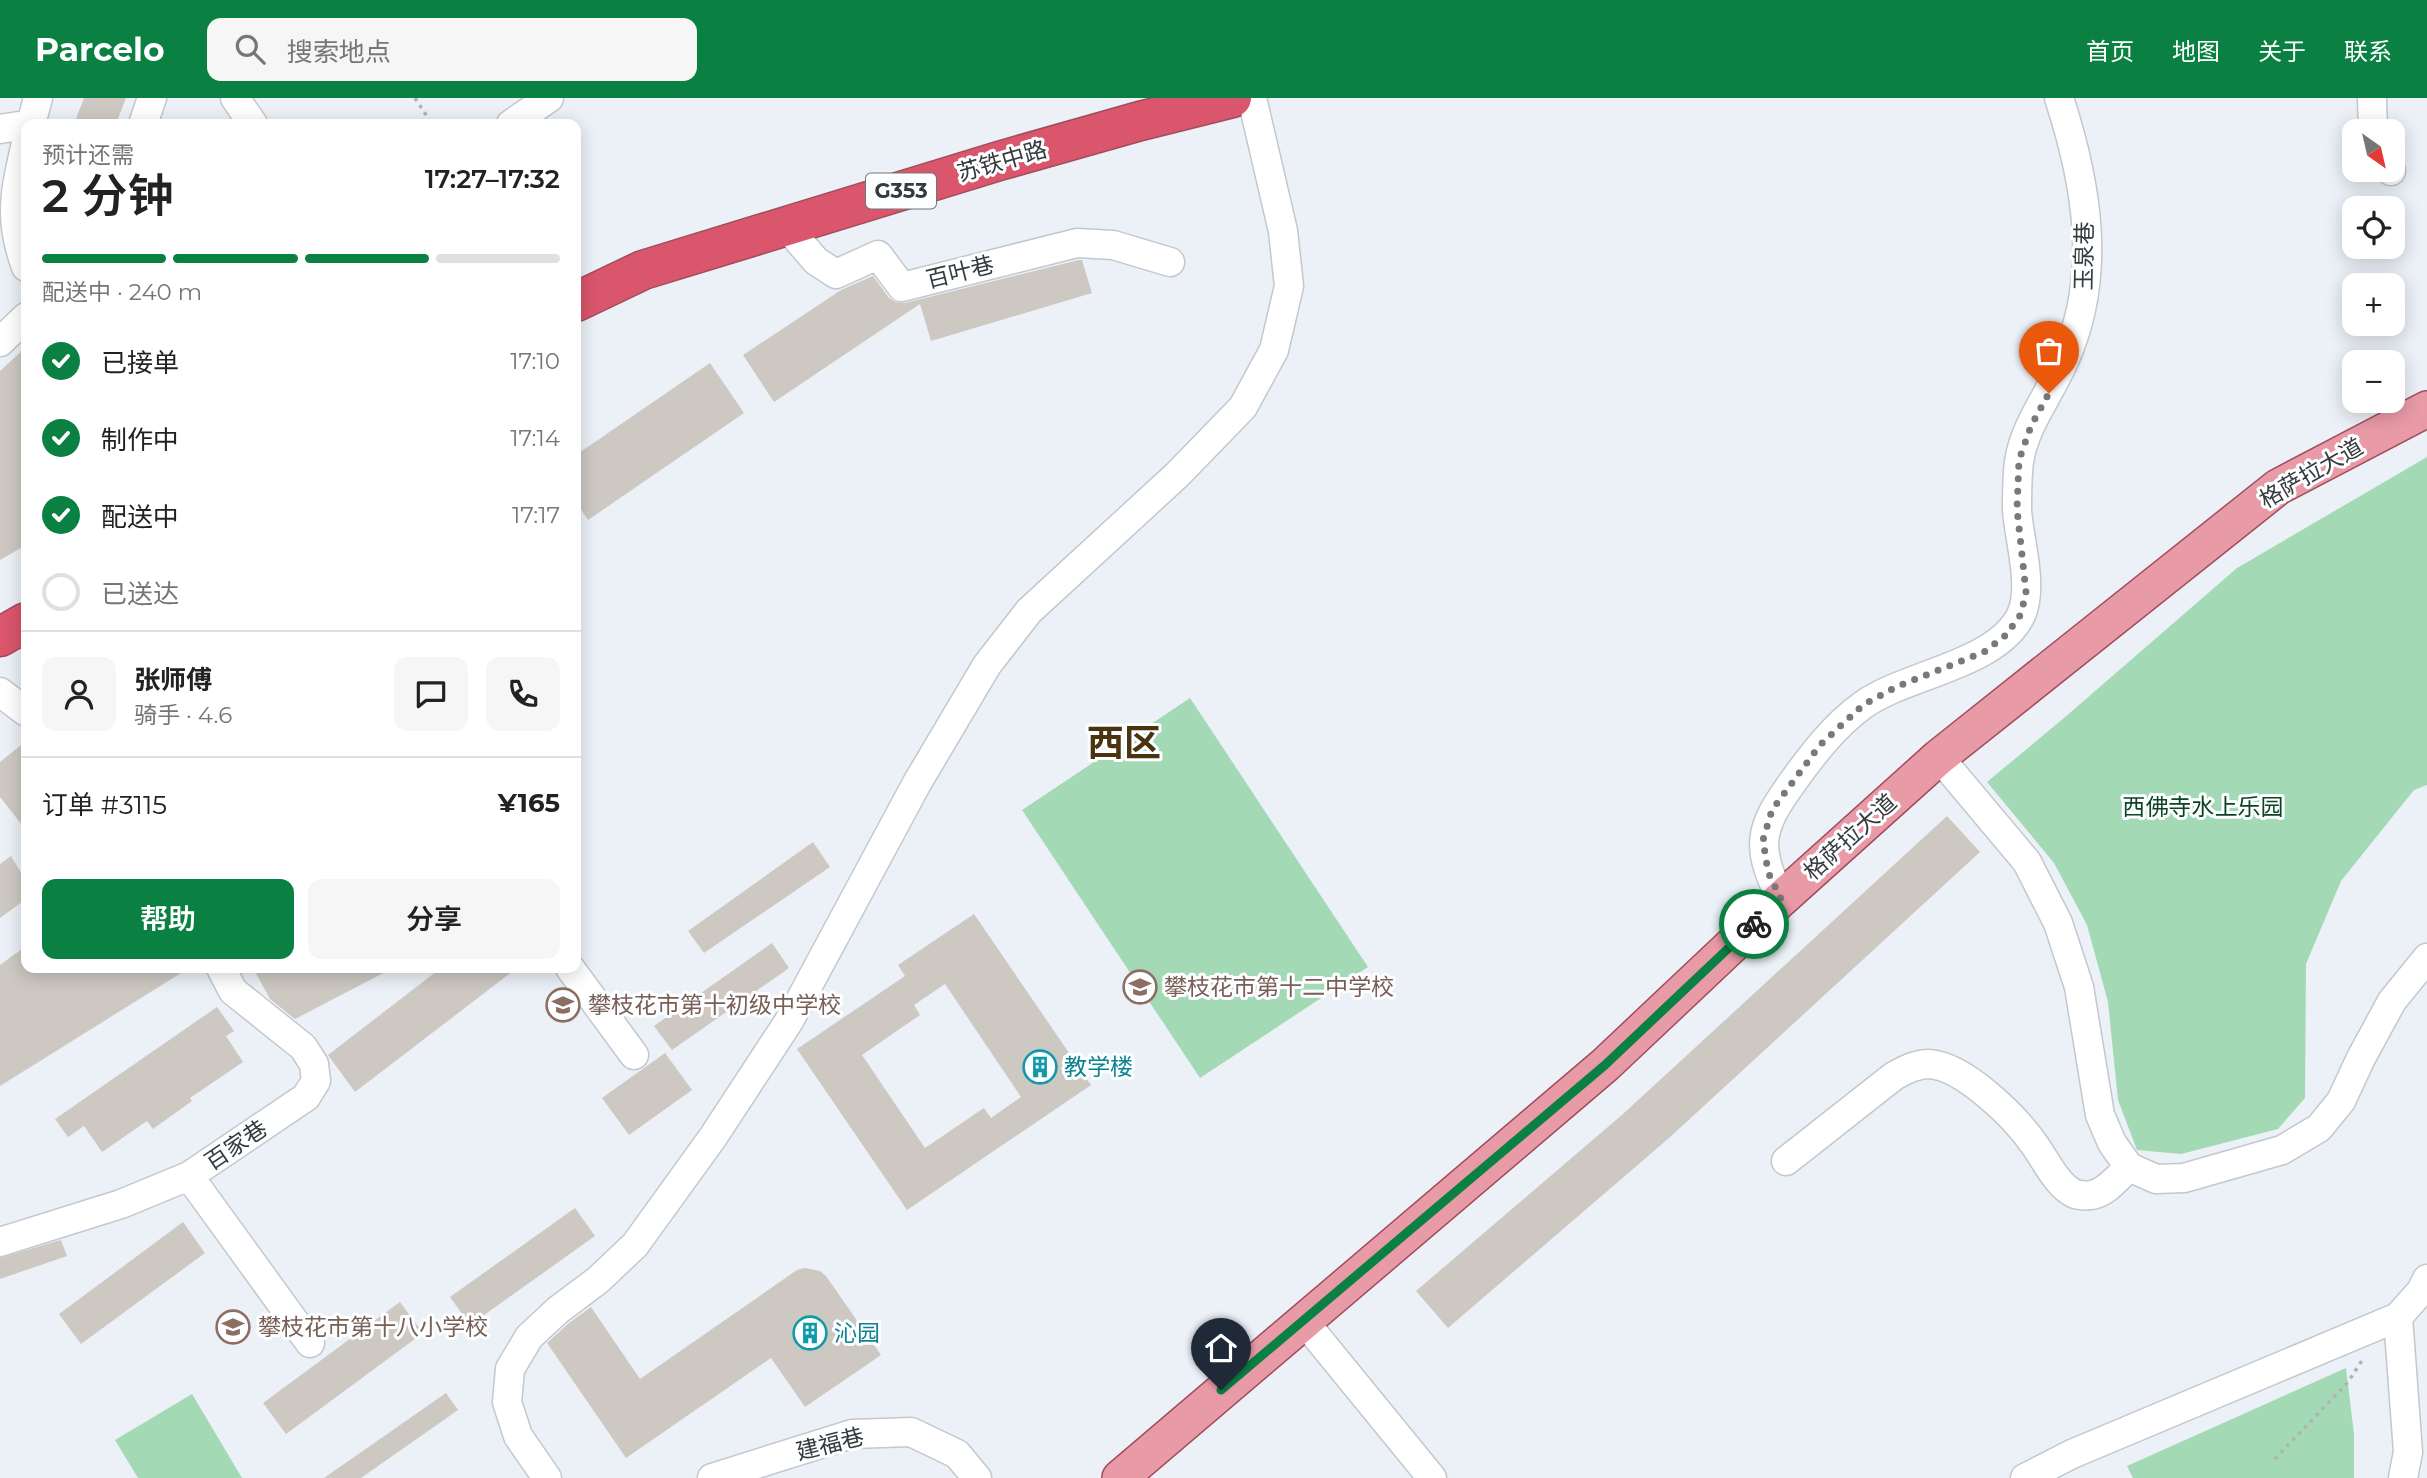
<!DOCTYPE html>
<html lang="zh">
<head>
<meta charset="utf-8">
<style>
	:root { --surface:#fff; --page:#f6f6f6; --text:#222; --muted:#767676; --line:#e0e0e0; --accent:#0b8043 }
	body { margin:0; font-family:Montserrat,"Noto Sans SC",sans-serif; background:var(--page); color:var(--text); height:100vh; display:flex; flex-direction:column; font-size:26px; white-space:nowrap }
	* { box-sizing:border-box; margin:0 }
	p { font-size:23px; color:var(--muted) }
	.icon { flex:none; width:38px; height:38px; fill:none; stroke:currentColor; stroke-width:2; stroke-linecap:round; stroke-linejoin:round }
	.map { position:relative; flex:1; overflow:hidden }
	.sheet { position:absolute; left:21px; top:21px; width:560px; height:854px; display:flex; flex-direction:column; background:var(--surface); border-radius:14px; box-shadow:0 4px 18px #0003 }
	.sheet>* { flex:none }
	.needle { width:46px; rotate:146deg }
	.controls { position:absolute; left:2342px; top:21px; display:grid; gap:14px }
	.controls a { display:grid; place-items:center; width:63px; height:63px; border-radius:14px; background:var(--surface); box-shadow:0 4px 18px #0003; font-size:35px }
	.pin { position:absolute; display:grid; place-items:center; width:60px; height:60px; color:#fff; margin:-72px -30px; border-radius:50% 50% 50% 0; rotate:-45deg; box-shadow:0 0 7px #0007 }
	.pin .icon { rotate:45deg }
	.courier { position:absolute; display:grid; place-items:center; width:70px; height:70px; margin:-35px; border:5px solid #0b8043; border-radius:50%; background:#fff; color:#222; box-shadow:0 2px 9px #0007 }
	.summary em { font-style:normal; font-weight:600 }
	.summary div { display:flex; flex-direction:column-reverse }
	.summary { display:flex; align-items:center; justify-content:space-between; height:119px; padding:0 21px }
	h1 { font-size:46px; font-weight:600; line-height:52px }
	.bar { display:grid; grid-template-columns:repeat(4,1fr); gap:10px 7px; align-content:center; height:84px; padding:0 21px }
	.bar i { height:9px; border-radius:5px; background:var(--line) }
	.bar .current { background:var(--accent) }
	.bar p { grid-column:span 4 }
	.line { display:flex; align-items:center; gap:18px; padding:0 21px; border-top:2px solid var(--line) }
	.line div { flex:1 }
	.round { display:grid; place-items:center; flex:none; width:74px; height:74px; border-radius:14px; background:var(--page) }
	ol { padding:0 21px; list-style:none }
	li { display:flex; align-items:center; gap:21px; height:77px }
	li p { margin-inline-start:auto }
	li .icon { padding:7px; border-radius:50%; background:var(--accent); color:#fff; stroke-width:4 }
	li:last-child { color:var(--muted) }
	li i { width:38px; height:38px; border:4px solid var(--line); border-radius:50% }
	.primary-button { display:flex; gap:14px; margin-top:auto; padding:14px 21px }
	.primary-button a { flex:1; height:80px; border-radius:14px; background:var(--accent); color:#fff; font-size:28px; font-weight:600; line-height:80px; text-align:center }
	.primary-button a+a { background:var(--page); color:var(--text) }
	header { display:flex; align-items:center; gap:42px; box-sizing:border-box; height:98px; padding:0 35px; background:var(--accent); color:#fff }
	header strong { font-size:33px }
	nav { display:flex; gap:38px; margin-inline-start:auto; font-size:24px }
	.search { width:490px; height:63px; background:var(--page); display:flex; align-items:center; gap:18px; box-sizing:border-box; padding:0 24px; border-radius:14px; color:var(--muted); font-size:26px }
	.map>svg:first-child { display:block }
	.green { fill:#a4d9b6 }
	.building { fill:#cdc8c2; fill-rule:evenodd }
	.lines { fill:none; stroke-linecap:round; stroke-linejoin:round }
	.minor-casing { stroke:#c2c8cd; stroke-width:31 }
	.major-casing { stroke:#a14c5b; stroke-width:38 }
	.highway-casing { stroke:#a14c5b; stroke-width:41 }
	.path { stroke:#aeb3b8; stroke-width:3.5; stroke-dasharray:3.5 5; stroke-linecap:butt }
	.minor { stroke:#fff; stroke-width:28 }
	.major { stroke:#e99aa7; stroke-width:35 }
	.highway { stroke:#da566c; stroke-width:38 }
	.done { stroke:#767a7d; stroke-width:7; stroke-dasharray:0 12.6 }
	.route { stroke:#0b8043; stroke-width:9 }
	.labels { text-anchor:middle; stroke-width:6; stroke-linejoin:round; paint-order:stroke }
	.shield { fill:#fdfeff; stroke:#727576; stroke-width:2 }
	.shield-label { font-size:21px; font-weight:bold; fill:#373a3c }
	.street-label { font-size:23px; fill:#373a3c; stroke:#fdfeff }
	.park-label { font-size:23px; fill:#0c4226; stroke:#fdfeff }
	.education-label { font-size:23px; fill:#785e54; stroke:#fdfeff; text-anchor:start }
	.culture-label { font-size:23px; fill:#0d838f; stroke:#fdfeff; text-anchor:start }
	.town-label { font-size:37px; font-weight:bold; fill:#4a340f; stroke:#fdfeff }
</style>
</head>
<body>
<header>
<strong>Parcelo</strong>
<div class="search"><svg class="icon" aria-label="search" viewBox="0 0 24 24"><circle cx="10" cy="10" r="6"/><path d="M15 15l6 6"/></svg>搜索地点</div>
<nav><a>首页</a><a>地图</a><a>关于</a><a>联系</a></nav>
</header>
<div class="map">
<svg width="2427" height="1380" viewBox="0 0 2427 1380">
	<rect width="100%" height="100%" fill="#ebf1f7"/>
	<path class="green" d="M2427 359V687L2414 692 2341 783 2306 866 2305 1000 2278 1031 2181 1056 2137 1052 2118 1002 2108 904 2087 827 2054 765 1987 684 2064 620 2237 470Z
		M1190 600 1368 869 1200 980 1022 712Z
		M2346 1270 2354 1336V1380H2133L2127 1368Z
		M192 1296 242 1380H138L115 1342Z"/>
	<path class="building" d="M84 0H126L116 26H74Z
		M1079 162H1082L1092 195 931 243 920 206 774 304 743 257 841 192 873 178 889 200 896 204 905 205Z
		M26 249V447L0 462V273Z
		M710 265 744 315 588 422 576 404V357Z
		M26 643V732L0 699V664Z
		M1947 718 1980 754 1669 1040 1448 1230 1416 1193 1623 1016Z
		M813 744 830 769 704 855 688 833Z
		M11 758 26 783V801L0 820V766Z
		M974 816 1091 987 907 1112 797 951 905 878 898 867ZM945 886 1021 999 991 1020 984 1010 925 1050 862 957 920 917 914 907Z
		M772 845 789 870 672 952 654 928Z
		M26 848V870H189L0 988V867Z
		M253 870H393L295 921 270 901Z
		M441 870H517L355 994 328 957Z
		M217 909 234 933 226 938 243 964 190 1000 192 1003 153 1031 147 1023 102 1054 84 1028 68 1039 55 1021Z
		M665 955 692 992 629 1037 602 1000Z
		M575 1110 595 1138 470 1227 450 1199Z
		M183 1124 205 1155 81 1246 59 1216Z
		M61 1142 67 1158 0 1181V1160Z
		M805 1170 820 1173 826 1178 881 1257 805 1309 771 1260 626 1360 547 1245 569 1225 591 1209 640 1281 797 1172Z
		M400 1204 423 1235 286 1336 263 1305Z
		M446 1295 458 1312 361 1380H324Z"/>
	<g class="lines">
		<defs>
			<path id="minor" d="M235 0 253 26
				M2372 0 2373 33
				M31 26 38 0
				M143 26 152 0
				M511 26 549 0
				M0 31 26 27
				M26 45C15 93 8 120 26 169
				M2390 72 2391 73
				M786 128 816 163 836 176 878 157 902 189 1077 145 1113 147 1170 164
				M0 244 26 219
				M0 594 26 614
				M1939 659 2027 764 2058 825 2079 889 2100 1017 2112 1045 2129 1069 2156 1081 2184 1080 2282 1052 2319 1030 2341 1003 2361 960 2392 903 2427 860
				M1781 801C1756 749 1758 732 1792 685 1812 657 1834 628 1863 607 1906 576 1997 567 2021 517 2034 489 2019 442 2017 412 2017 397 2017 379 2019 364 2024 328 2050 296 2064 263 2103 178 2087 86 2059 0
				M570 870 634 957
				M1786 1063 1894 978C1905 972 1916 966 1929 966 1964 968 2015 1019 2034 1046 2045 1061 2057 1088 2075 1096 2078 1097 2087 1098 2091 1097 2106 1095 2118 1079 2129 1069
				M189 1078 310 1245
				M0 1144 121 1106 189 1078 306 999 316 983 314 966 303 949 233 893 221 870
				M2398 1219 2408 1354 2403 1380
				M1303 1222 1432 1380
				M547 1380 518 1338 507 1304 510 1271 529 1239 558 1212 598 1182 635 1147 713 1039 789 923 917 685 987 567 1029 513 1177 377 1243 309 1274 252 1289 188 1283 133 1252 0
				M712 1380 852 1336 911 1334 957 1356 977 1380
				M2025 1380 2072 1356 2398 1219 2421 1193 2427 1181"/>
			<path id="major" d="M1120 1380 1605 967 1781 801 1939 659 2278 389 2427 311"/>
			<path id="highway" d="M576 204 643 172 999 63 1140 23 1232 0
				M0 539 26 524"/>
		</defs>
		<use href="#minor" class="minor-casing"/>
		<use href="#major" class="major-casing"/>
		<use href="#highway" class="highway-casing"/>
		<path class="path" d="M415 0 432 26
			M2275 1361 2348 1284 2363 1261"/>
		<use href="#minor" class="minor"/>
		<use href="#major" class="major"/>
		<use href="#highway" class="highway"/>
	</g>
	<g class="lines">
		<path class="done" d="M1754 826 1781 801 1768 774 1763 742 1772 712 1820 647 1863 607 1896 589 1984 554 2006 537 2021 516 2026 494 2017 411 2019 362 2031 328 2049 295"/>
		<path class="route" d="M1221 1292 1605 967 1754 826"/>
	</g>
	<defs>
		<symbol id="school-ring" viewBox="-11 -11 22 22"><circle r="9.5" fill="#fdfeff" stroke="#8d6e63" stroke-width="1.5"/><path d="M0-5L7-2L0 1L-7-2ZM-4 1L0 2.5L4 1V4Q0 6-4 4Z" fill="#8d6e63"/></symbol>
		<symbol id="building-ring" viewBox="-11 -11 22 22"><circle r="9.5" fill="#fdfeff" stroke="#0f9aa8" stroke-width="1.5"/><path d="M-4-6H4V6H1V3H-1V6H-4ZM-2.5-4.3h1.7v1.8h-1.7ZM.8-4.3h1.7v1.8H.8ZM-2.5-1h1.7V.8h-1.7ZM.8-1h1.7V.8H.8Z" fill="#0f9aa8"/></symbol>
	</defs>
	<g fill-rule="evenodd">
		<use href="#school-ring" x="1121" y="870" width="38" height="38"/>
		<use href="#school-ring" x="544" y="888" width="38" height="38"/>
		<use href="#building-ring" x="1021" y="950" width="38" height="38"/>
		<use href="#school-ring" x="214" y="1210" width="38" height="38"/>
		<use href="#building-ring" x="791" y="1216" width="38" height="38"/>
	</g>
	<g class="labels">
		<rect class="shield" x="866" y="75.5" width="70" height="35" rx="5"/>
		<g class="shield-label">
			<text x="901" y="100">G353</text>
		</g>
		<g class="street-label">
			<text transform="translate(1002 63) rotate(-16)" y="8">苏铁中路</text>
			<text transform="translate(2084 158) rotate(-89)" y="8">玉泉巷</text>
			<text transform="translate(960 174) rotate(-14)" y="8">百叶巷</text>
			<text transform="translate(2311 375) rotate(-30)" y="8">格萨拉大道</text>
			<text transform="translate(1850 739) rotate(-42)" y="8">格萨拉大道</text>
			<text transform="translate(236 1047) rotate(-34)" y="8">百家巷</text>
			<text transform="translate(830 1346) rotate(-14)" y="8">建福巷</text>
		</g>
		<g class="park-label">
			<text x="2203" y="717">西佛寺水上乐园</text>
		</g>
		<g class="education-label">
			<text x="1164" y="897">攀枝花市第十二中学校</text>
			<text x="588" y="915">攀枝花市第十初级中学校</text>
			<text x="258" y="1237">攀枝花市第十八小学校</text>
		</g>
		<g class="culture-label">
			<text x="1064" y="977">教学楼</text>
			<text x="834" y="1243">沁园</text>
		</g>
		<g class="town-label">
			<text x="1124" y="658">西区</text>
		</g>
	</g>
</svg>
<div class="controls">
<a><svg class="needle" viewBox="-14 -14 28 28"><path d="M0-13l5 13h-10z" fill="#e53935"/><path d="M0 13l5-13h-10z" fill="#767676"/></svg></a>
<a><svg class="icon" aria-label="locate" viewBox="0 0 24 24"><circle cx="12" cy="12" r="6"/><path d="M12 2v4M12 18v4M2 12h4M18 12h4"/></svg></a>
<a>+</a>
<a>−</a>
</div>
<div class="pin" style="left:2049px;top:295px;background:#ea580c"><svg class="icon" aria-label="bag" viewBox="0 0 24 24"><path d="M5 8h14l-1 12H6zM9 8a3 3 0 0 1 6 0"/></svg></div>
<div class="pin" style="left:1221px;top:1292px;background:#1f2937"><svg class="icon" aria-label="home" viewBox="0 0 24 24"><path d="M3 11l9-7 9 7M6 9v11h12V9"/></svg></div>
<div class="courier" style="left:1754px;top:826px"><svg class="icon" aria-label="bike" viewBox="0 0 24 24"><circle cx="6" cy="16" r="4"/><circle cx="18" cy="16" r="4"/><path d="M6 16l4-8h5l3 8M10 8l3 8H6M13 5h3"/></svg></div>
<section class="sheet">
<div class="summary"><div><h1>2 分钟</h1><p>预计还需</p></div><em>17:27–17:32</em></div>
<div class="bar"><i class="current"></i><i class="current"></i><i class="current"></i><i></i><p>配送中 · 240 m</p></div>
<ol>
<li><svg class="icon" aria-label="check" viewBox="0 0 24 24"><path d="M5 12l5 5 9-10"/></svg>已接单<p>17:10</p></li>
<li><svg class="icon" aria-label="check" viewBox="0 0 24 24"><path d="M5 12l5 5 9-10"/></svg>制作中<p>17:14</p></li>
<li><svg class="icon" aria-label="check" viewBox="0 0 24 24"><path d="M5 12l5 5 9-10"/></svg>配送中<p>17:17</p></li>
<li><i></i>已送达</li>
</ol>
<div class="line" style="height:126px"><a class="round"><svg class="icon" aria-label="person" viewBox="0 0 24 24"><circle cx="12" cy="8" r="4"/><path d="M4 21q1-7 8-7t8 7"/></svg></a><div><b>张师傅</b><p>骑手 · 4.6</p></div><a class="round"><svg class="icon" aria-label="chat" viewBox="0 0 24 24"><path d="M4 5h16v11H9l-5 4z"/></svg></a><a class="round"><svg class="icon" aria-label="phone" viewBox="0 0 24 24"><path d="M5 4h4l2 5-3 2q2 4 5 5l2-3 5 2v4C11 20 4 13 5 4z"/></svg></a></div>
<div class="line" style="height:91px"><div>订单 #3115</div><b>¥165</b></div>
<div class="primary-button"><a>帮助</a><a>分享</a></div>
</section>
</div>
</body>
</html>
